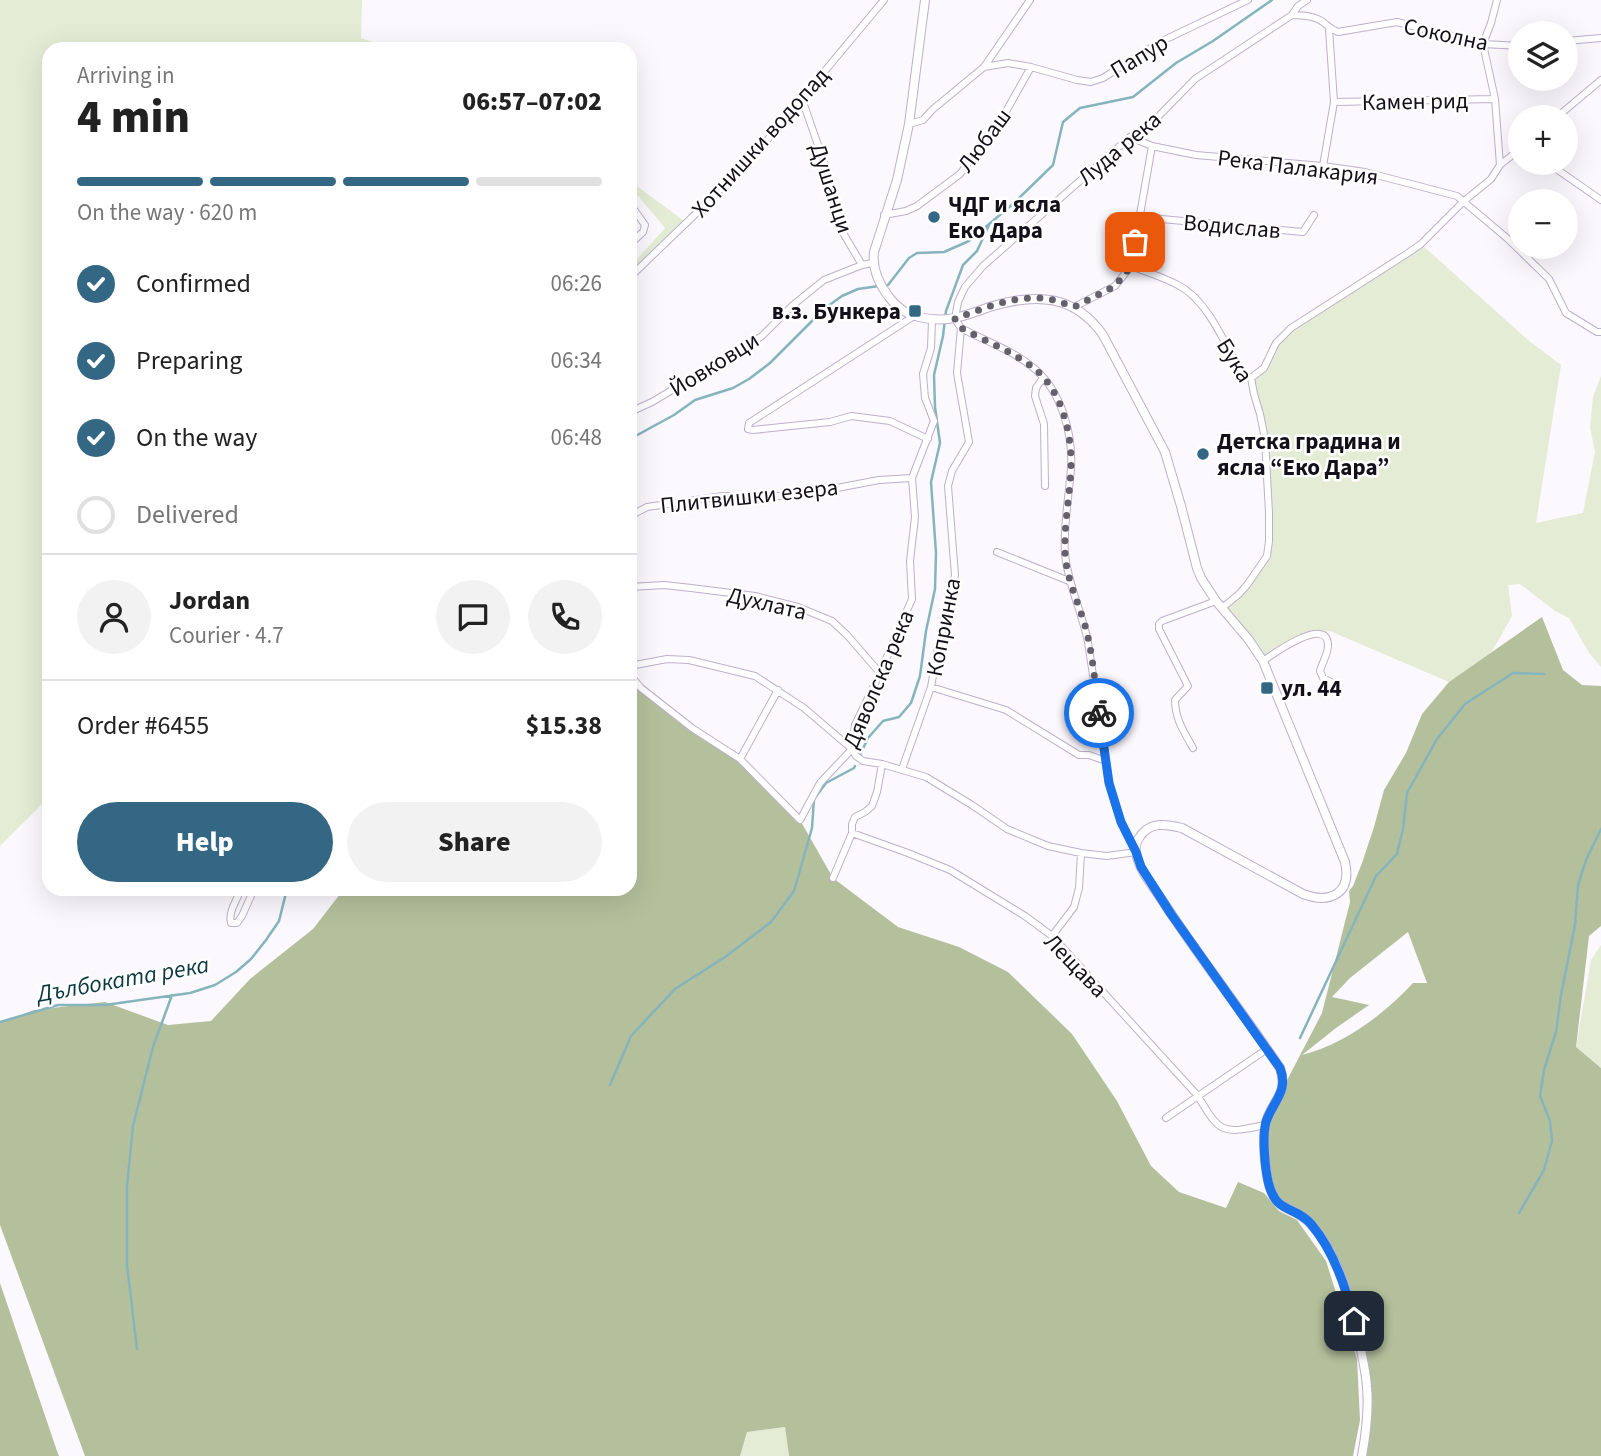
<!DOCTYPE html>
<html lang="en">
<head>
<meta charset="utf-8">
<style>
	:root { --surface:#fff; --page:#f2f2f2; --text:#222; --muted:#767676; --line:#e0e0e0; --accent:#346784 }
	body { margin:0; font-family:"Source Sans 3",sans-serif; background:var(--page); color:var(--text); height:100vh; display:flex; flex-direction:column; font-size:26px; white-space:nowrap }
	* { box-sizing:border-box; margin:0 }
	p { font-size:23px; color:var(--muted) }
	.icon { flex:none; width:38px; height:38px; fill:none; stroke:currentColor; stroke-width:2; stroke-linecap:round; stroke-linejoin:round }
	.map { position:relative; flex:1; overflow:hidden }
	.side { position:absolute; left:42px; top:42px; width:595px; height:854px; display:flex; flex-direction:column; background:var(--surface); border-radius:21px; box-shadow:0 7px 28px #0002 }
	.side>* { flex:none }
	.fabs { position:absolute; left:1508px; top:21px; display:grid; gap:14px }
	.fabs a { display:grid; place-items:center; width:70px; height:70px; border-radius:50%; background:var(--surface); box-shadow:0 7px 28px #0002; font-size:35px }
	.pin { position:absolute; display:grid; place-items:center; width:60px; height:60px; color:#fff; margin:-30px; border-radius:14px; box-shadow:0 4px 10px #0006 }
	.courier { position:absolute; display:grid; place-items:center; width:70px; height:70px; margin:-35px; border:5px solid #1a73e8; border-radius:50%; background:#fff; color:#222; box-shadow:0 2px 9px #0007 }
	.overview em { font-style:normal; font-weight:800 }
	.overview div { display:flex; flex-direction:column-reverse }
	.overview { display:flex; align-items:center; justify-content:space-between; height:119px; padding:0 35px }
	h1 { font-size:46px; font-weight:800; line-height:52px }
	.bar { display:grid; grid-template-columns:repeat(4,1fr); gap:10px 7px; align-content:center; height:84px; padding:0 35px }
	.bar i { height:9px; border-radius:5px; background:var(--line) }
	.bar .on { background:var(--accent) }
	.bar p { grid-column:span 4 }
	.line { display:flex; align-items:center; gap:18px; padding:0 35px; border-top:2px solid var(--line) }
	.line div { flex:1 }
	.round { display:grid; place-items:center; flex:none; width:74px; height:74px; border-radius:37px; background:var(--page) }
	ol { padding:0 35px; list-style:none }
	li { display:flex; align-items:center; gap:21px; height:77px }
	li p { margin-inline-start:auto }
	li .icon { padding:7px; border-radius:50%; background:var(--accent); color:#fff; stroke-width:4 }
	li:last-child { color:var(--muted) }
	li i { width:38px; height:38px; border:4px solid var(--line); border-radius:50% }
	.button { display:flex; gap:14px; margin-top:auto; padding:14px 35px }
	.button a { flex:1; height:80px; border-radius:42px; background:var(--accent); color:#fff; font-size:28px; font-weight:800; line-height:80px; text-align:center }
	.button a+a { background:var(--page); color:var(--text) }
	.map>svg:first-child { display:block }
	.green { fill:#e4ecd5 }
	.forest { fill:#b4c09c; fill-rule:evenodd }
	.lines { fill:none; stroke-linecap:round; stroke-linejoin:round }
	.stream { stroke:#86b4bd; stroke-width:2.5 }
	.minor-casing { stroke:#bdb0cc; stroke-width:8 }
	.tertiary-casing { stroke:#bdb0cc; stroke-width:10 }
	.minor { stroke:#fff; stroke-width:6 }
	.tertiary { stroke:#fff; stroke-width:8 }
	.done { stroke:#65616a; stroke-width:7; stroke-dasharray:0 12.6 }
	.route { stroke:#1a73e8; stroke-width:9 }
	.poi-dot { fill:#346784; stroke:#fff; stroke-width:2.5 }
	.labels { text-anchor:middle; stroke-width:5; stroke-linejoin:round; paint-order:stroke }
	.street-label { font-size:23px; fill:#14101a; stroke:#fff }
	.poi-label { font-size:23px; font-weight:bold; fill:#14101a; stroke:#fff; text-anchor:start }
	.water-label { font-size:24px; font-style:italic; fill:#0a383f; stroke:#fff }
</style>
</head>
<body>
<div class="map">
<svg width="1601" height="1456" viewBox="0 0 1601 1456">
	<rect width="100%" height="100%" fill="#fbf8fe"/>
	<path class="green" d="M0 0H362L361 38 391 49H49V797L0 846Z
		M630 181 687 223 630 277V267L665 228 630 186Z
		M1421 244 1528 340 1561 365 1536 523 1583 513 1595 452 1590 427 1593 397 1601 376V667L1589 653 1569 618 1555 611 1520 584 1508 585 1512 616 1491 653 1449 682 1330 631 1306 636 1263 661 1222 608 1239 594 1267 556V458L1251 378 1264 368 1276 343 1291 328Z
		M1601 945V1068L1576 1047 1591 960Z
		M785 1427 789 1456H740L747 1432Z"/>
	<path class="forest" d="M1542 617 1563 670 1582 685 1601 686V926L1589 936 1576 1047 1601 1068V1456H1362L1368 1400 1344 1283 1309 1221 1274 1199 1265 1148 1270 1113 1322 1013 1350 902 1349 891 1353 886 1362 863 1374 827 1384 790 1406 753 1422 714 1449 682ZM1408 932 1427 983H1413C1383 1015 1345 1044 1302 1055L1336 1028 1369 1005 1332 997 1350 978Z
		M630 675 641 688 740 759 800 820 833 878 898 927 959 947 1008 972 1072 1034 1117 1101 1151 1166 1179 1192 1226 1208 1238 1182 1264 1193 1279 1211 1297 1220 1326 1261 1357 1359 1360 1420 1353 1456H789L785 1427 747 1432 740 1456H85L0 1225V1023L34 1010 105 1002 168 1025 211 1021 250 979 313 929 344 889H630Z
		M0 1283 57 1451 59 1456H0Z"/>
	<g class="lines">
		<path class="stream" d="M885 286 888 285 909 258 917 253 944 252 969 241 1014 203 1053 165 1063 122 1080 108 1133 97 1176 63 1213 41 1272 0
			M630 439 674 415 695 400 733 388 749 379 770 363 824 309 842 296 858 289 879 286
			M860 755 868 738 883 721 899 717 911 703 920 676 926 631 935 589 936 553 931 482 940 443 935 407 934 375 943 336 946 311 963 265 977 251 989 225
			M0 1022 58 1005H105L190 993 215 985 236 972 251 959 266 940 279 921 287 889
			M1300 1038 1376 876 1397 854 1403 829 1407 793 1437 739 1465 704 1513 673 1544 674
			M610 1085 631 1036 675 989 725 957 771 922 794 891 812 828 814 799 826 783 854 768 855 766
			M1519 1213 1544 1170 1552 1141 1550 1121 1540 1096 1544 1070 1556 1032 1561 995 1575 925 1578 885 1586 860 1601 829
			M137 1349 127 1265V1186L133 1126 153 1047 172 995"/>
		<defs>
			<path id="minor" d="M1497 0 1491 23 1483 44 1495 99 1500 165
				M1292 15C1302 15 1315 16 1323 22 1329 27 1330 29 1338 32L1397 22 1483 44 1521 46
				M1566 41 1601 38
				M984 67 1008 63 1031 67 1077 80 1091 82 1103 78 1160 42 1248 0
				M802 99 826 168 839 226 862 265 873 263
				M1334 102 1495 99
				M1557 117 1601 80
				M909 124 923 120 932 110 984 67 1030 0
				M1130 137 1152 146 1196 155 1323 166 1365 172 1457 196 1508 239 1549 279 1566 313 1597 332H1601
				M1530 163 1555 168 1601 200
				M1323 166 1334 102 1329 29
				M630 204 645 225 643 232 630 244
				M884 215 906 211 917 206 960 174 1000 122 1031 67
				M1140 217 1303 232 1314 215
				M1131 266C1146 272 1163 277 1178 285 1208 300 1226 346 1242 375L1251 378
				M630 277 708 202 763 145 884 0
				M1074 307 1115 286 1131 266 1152 146
				M914 316 749 423 748 429 753 430 830 422 851 416 890 421 928 439
				M1043 378 1036 388 1035 396 1044 424 1045 486
				M1251 378 1264 368 1276 343 1291 328 1408 253 1421 244 1463 202 1491 179 1500 165 1521 148
				M630 412 652 402 762 336 793 305 824 280 862 265
				M630 516 647 507 723 496H795L879 480 912 478
				M997 552 1069 581
				M630 587 664 585 691 588 755 596 798 607 832 621 847 635 880 673
				M1222 608 1239 594 1247 585 1267 556 1269 541V513L1265 439 1260 414 1254 394 1251 378
				M1263 661C1273 654 1326 616 1328 644 1329 652 1322 663 1320 671L1323 678 1333 683
				M630 666 667 659 689 660 755 676 804 708 852 749 856 756 863 761 882 764 926 777 972 805 1007 829 1048 846 1081 853 1107 856 1136 852 1121 822 1109 783 1088 642C1082 612 1068 585 1065 554 1063 527 1069 496 1071 468 1073 435 1062 393 1036 370 1015 351 985 341 961 328
				M630 675 641 688 692 728 740 759 800 820 820 783 852 749 855 725 880 673 912 599 910 561 915 517 912 478 934 421 925 398 923 374 931 348 932 320
				M931 687 1006 710 1079 755H1089L1106 761
				M1193 748C1184 732 1175 719 1175 700L1188 686 1159 629V624L1162 621 1216 601
				M740 759 778 690
				M902 769 931 687 938 647 955 575 948 486 952 471 969 442 957 373 961 328 955 319 958 302 965 287 983 266 1130 137 1151 124 1195 79 1292 15 1298 6 1307 0
				M852 833 908 853 950 870 1025 916 1052 936 1198 1096C1220 1134 1223 1134 1265 1125
				M833 878 852 833V824L855 817 865 812 872 806 877 792 882 764
				M241 889C237 900 228 912 231 923H237L242 916 254 889
				M1052 936 1074 907 1079 888 1081 853
				M1166 1118 1267 1049"/>
			<path id="tertiary" d="M925 0 909 124 897 180 874 252C872 269 879 284 889 297 897 308 906 314 919 317 949 324 965 315 993 306 1037 293 1075 295 1103 335L1165 452 1181 506 1197 568 1201 578 1216 601 1249 640 1263 661 1345 862C1352 894 1330 904 1303 894L1182 828C1166 824 1149 821 1139 838 1136 842 1135 848 1136 853 1139 870 1153 886 1162 900 1199 957 1242 1011 1280 1068 1290 1096 1268 1103 1265 1127 1263 1143 1265 1164 1268 1180 1275 1214 1292 1204 1310 1223 1338 1253 1350 1301 1359 1340 1362 1356 1366 1371 1367 1387 1369 1409 1366 1434 1362 1456"/>
		</defs>
		<use href="#minor" class="minor-casing"/>
		<use href="#tertiary" class="tertiary-casing"/>
		<use href="#minor" class="minor"/>
		<use href="#tertiary" class="tertiary"/>
	</g>
	<g class="lines">
		<path class="done" d="M1099 713C1095 685 1093 656 1086 629 1079 603 1066 579 1065 552 1064 524 1070 495 1071 467 1072 434 1062 391 1035 369 1014 352 985 341 961 328L955 319C981 309 1013 296 1042 298 1053 299 1063 303 1074 307L1115 286 1131 266 1135 242"/>
		<path class="route" d="M1099 713 1109 783 1121 822 1136 852 1141 867 1171 914 1280 1068C1289 1092 1273 1101 1266 1122 1262 1136 1265 1167 1268 1181 1276 1216 1294 1204 1311 1224 1334 1251 1346 1287 1354 1321"/>
	</g>
	<g class="poi-dot">
		<circle cx="934" cy="217" r="7"/>
		<rect x="908" y="304" width="14" height="14" rx="3.5"/>
		<circle cx="1203" cy="454" r="7"/>
		<rect x="1260" y="681" width="14" height="14" rx="3.5"/>
	</g>
	<g class="labels">
		<g class="street-label">
			<text transform="translate(1446 34) rotate(12)" y="8">Соколна</text>
			<text transform="translate(1139 56) rotate(-31)" y="8">Папур</text>
			<text transform="translate(1415 101) rotate(-1)" y="8">Камен рид</text>
			<text transform="translate(984 140) rotate(-53)" y="8">Любаш</text>
			<text transform="translate(760 142) rotate(-48)" y="8">Хотнишки водопад</text>
			<text transform="translate(1119 148) rotate(-40)" y="8">Луда река</text>
			<text transform="translate(1298 167) rotate(7)" y="8">Река Палакария</text>
			<text transform="translate(832 188) rotate(72)" y="8">Душанци</text>
			<text transform="translate(1232 226) rotate(5)" y="8">Водислав</text>
			<text transform="translate(1235 360) rotate(58)" y="8">Бука</text>
			<text transform="translate(714 364) rotate(-32)" y="8">Йовковци</text>
			<text transform="translate(749 496) rotate(-6)" y="8">Плитвишки езера</text>
			<text transform="translate(767 603) rotate(13)" y="8">Духлата</text>
			<text transform="translate(943 627) rotate(-79)" y="8">Копринка</text>
			<text transform="translate(878 679) rotate(-67)" y="8">Дяволска река</text>
			<text transform="translate(1076 965) rotate(46)" y="8">Лещава</text>
		</g>
		<g class="poi-label">
			<text x="948" y="212">ЧДГ и ясла<tspan x="948" dy="26">Еко Дара</tspan></text>
			<text x="901" y="319" text-anchor="end">в.з. Бункера</text>
			<text x="1217" y="449">Детска градина и<tspan x="1217" dy="26">ясла “Еко Дара”</tspan></text>
			<text x="1281" y="696">ул. 44</text>
		</g>
		<g class="water-label">
			<text transform="translate(123 979) rotate(-10)" y="8">Дълбоката река</text>
		</g>
	</g>
</svg>
<div class="fabs">
<a><svg class="icon" aria-label="layers" viewBox="0 0 24 24"><path d="M12 4l9 5-9 5-9-5zM3 14l9 5 9-5"/></svg></a>
<a>+</a>
<a>−</a>
</div>
<div class="pin" style="left:1135px;top:242px;background:#ea580c"><svg class="icon" aria-label="bag" viewBox="0 0 24 24"><path d="M5 8h14l-1 12H6zM9 8a3 3 0 0 1 6 0"/></svg></div>
<div class="pin" style="left:1354px;top:1321px;background:#1f2937"><svg class="icon" aria-label="home" viewBox="0 0 24 24"><path d="M3 11l9-7 9 7M6 9v11h12V9"/></svg></div>
<div class="courier" style="left:1099px;top:713px"><svg class="icon" aria-label="bike" viewBox="0 0 24 24"><circle cx="6" cy="16" r="4"/><circle cx="18" cy="16" r="4"/><path d="M6 16l4-8h5l3 8M10 8l3 8H6M13 5h3"/></svg></div>
<section class="side">
<div class="overview"><div><h1>4 min</h1><p>Arriving in</p></div><em>06:57–07:02</em></div>
<div class="bar"><i class="on"></i><i class="on"></i><i class="on"></i><i></i><p>On the way · 620 m</p></div>
<ol>
<li><svg class="icon" aria-label="check" viewBox="0 0 24 24"><path d="M5 12l5 5 9-10"/></svg>Confirmed<p>06:26</p></li>
<li><svg class="icon" aria-label="check" viewBox="0 0 24 24"><path d="M5 12l5 5 9-10"/></svg>Preparing<p>06:34</p></li>
<li><svg class="icon" aria-label="check" viewBox="0 0 24 24"><path d="M5 12l5 5 9-10"/></svg>On the way<p>06:48</p></li>
<li><i></i>Delivered</li>
</ol>
<div class="line" style="height:126px"><a class="round"><svg class="icon" aria-label="person" viewBox="0 0 24 24"><circle cx="12" cy="8" r="4"/><path d="M4 21q1-7 8-7t8 7"/></svg></a><div><b>Jordan</b><p>Courier · 4.7</p></div><a class="round"><svg class="icon" aria-label="chat" viewBox="0 0 24 24"><path d="M4 5h16v11H9l-5 4z"/></svg></a><a class="round"><svg class="icon" aria-label="phone" viewBox="0 0 24 24"><path d="M5 4h4l2 5-3 2q2 4 5 5l2-3 5 2v4C11 20 4 13 5 4z"/></svg></a></div>
<div class="line" style="height:91px"><div>Order #6455</div><b>$15.38</b></div>
<div class="button"><a>Help</a><a>Share</a></div>
</section>
</div>
</body>
</html>
